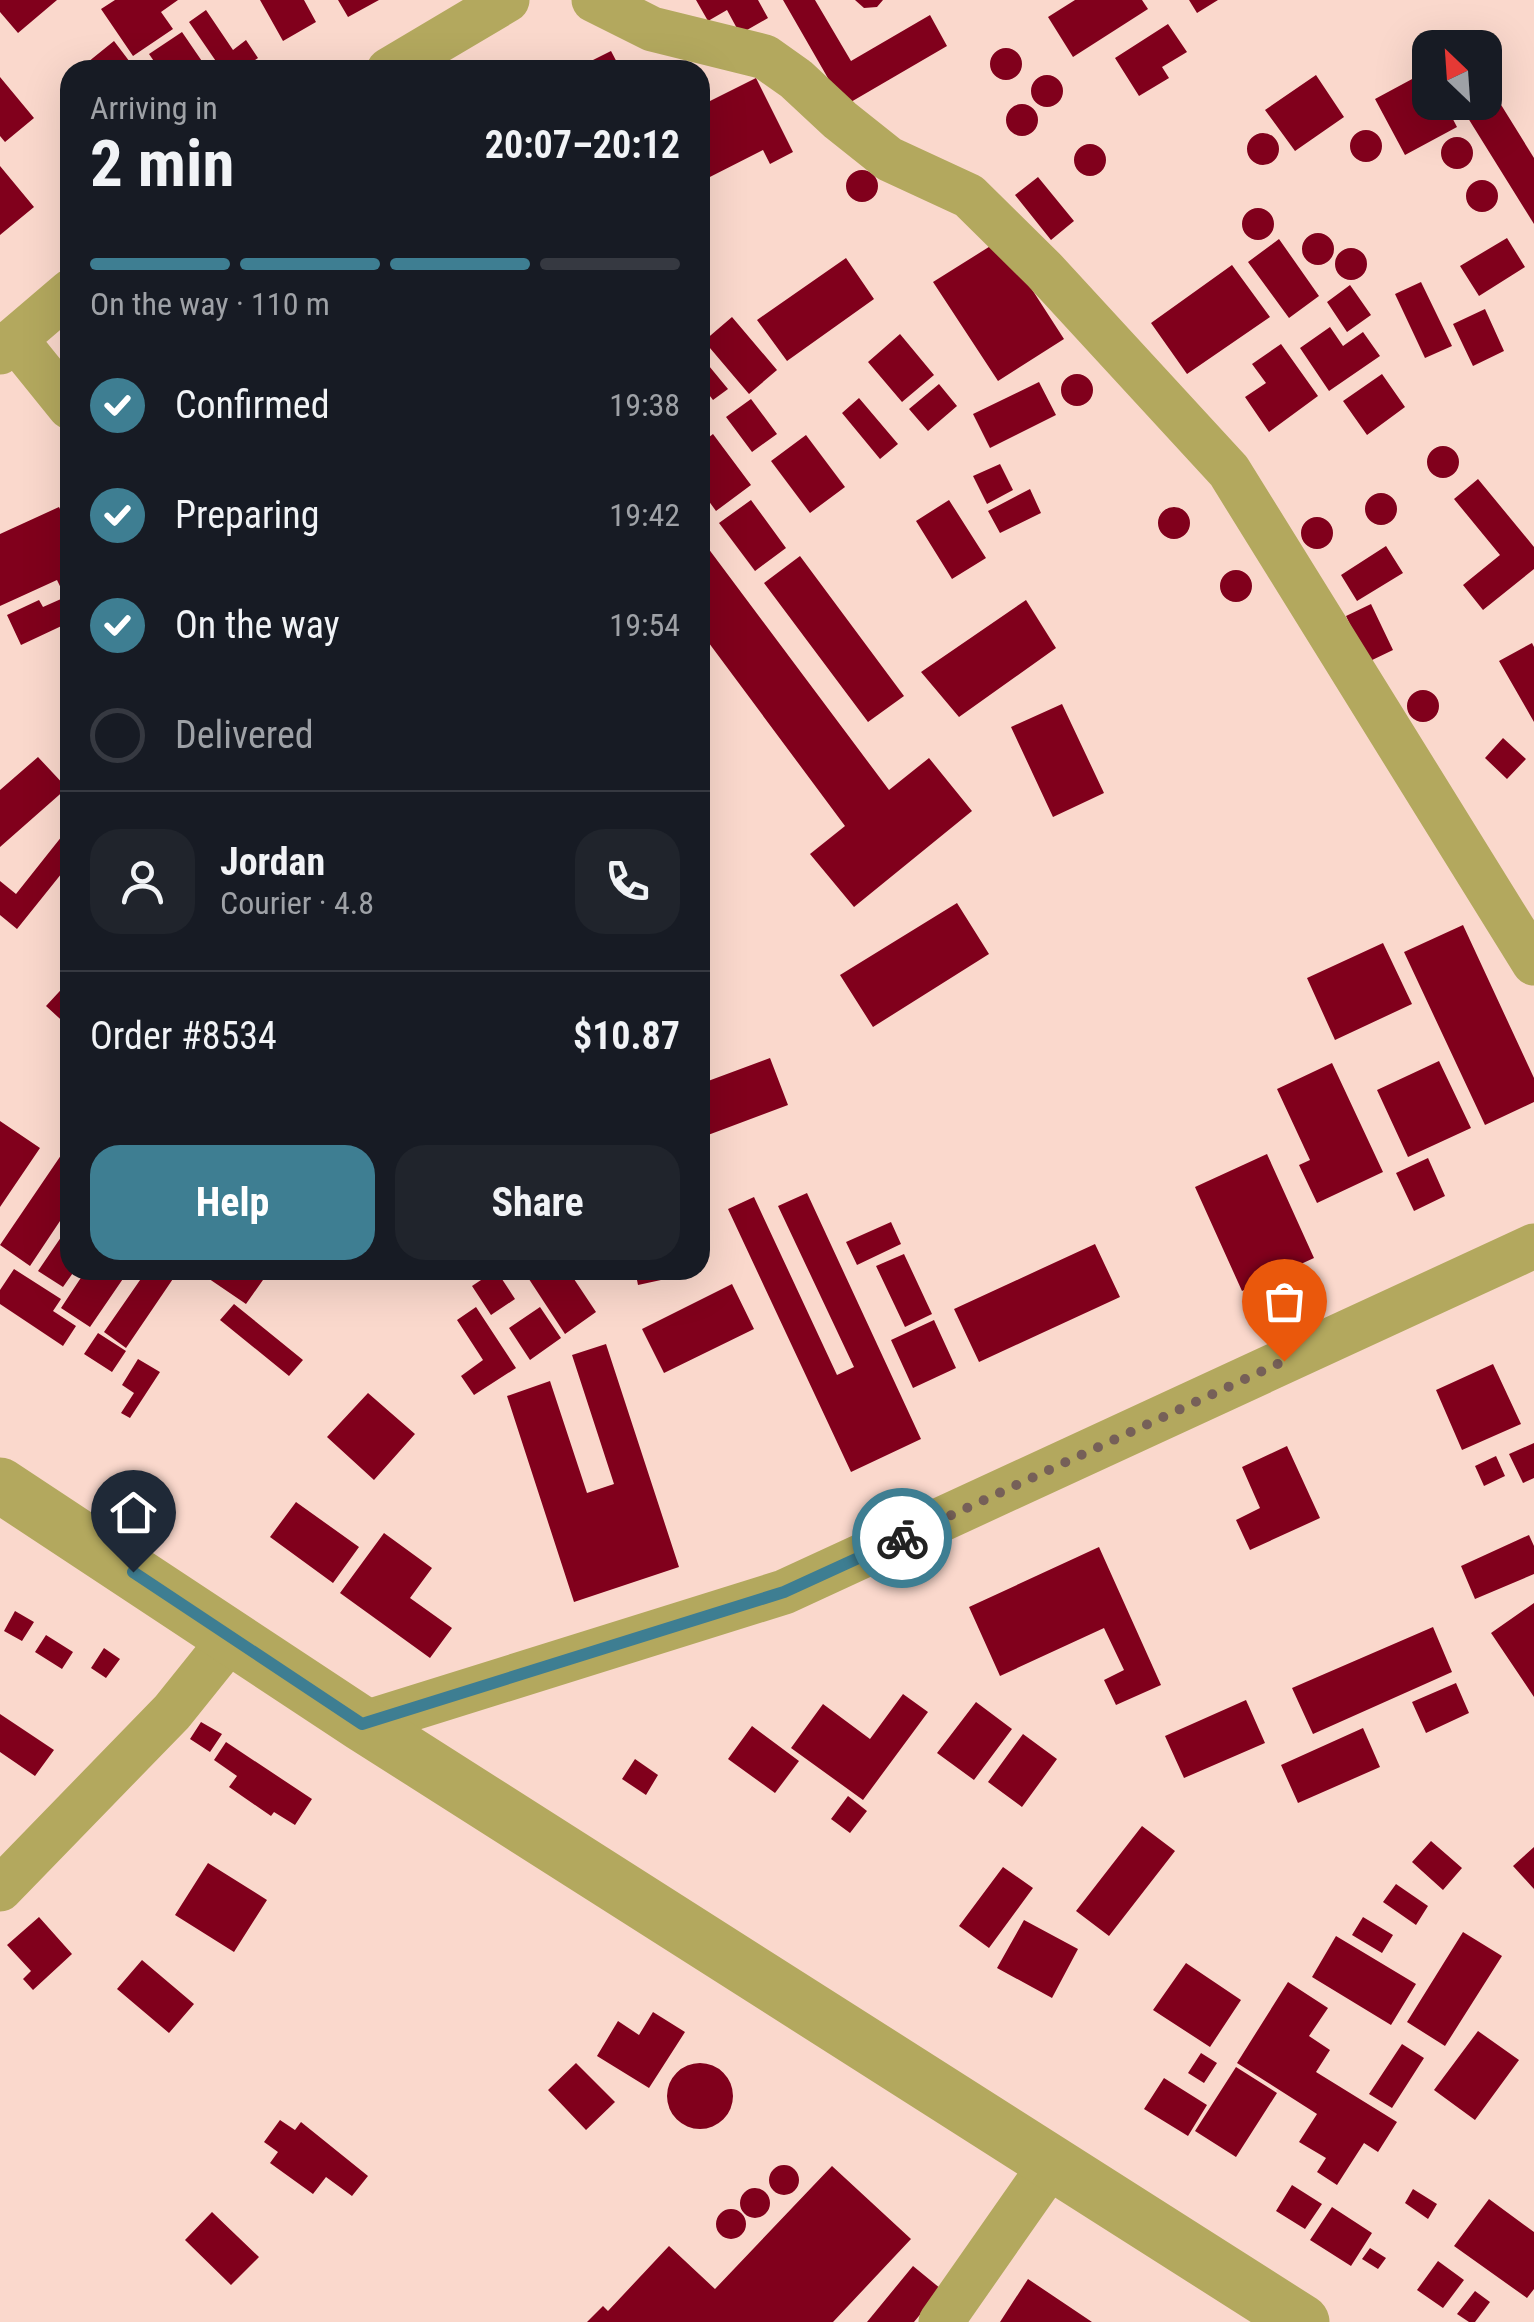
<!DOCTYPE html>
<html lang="en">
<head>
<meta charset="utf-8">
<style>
	:root { --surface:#171b24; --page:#20242c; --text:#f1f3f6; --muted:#9ea1a6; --line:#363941; --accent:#3e7e92 }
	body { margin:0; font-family:"Roboto Condensed",sans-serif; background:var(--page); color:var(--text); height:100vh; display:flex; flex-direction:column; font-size:38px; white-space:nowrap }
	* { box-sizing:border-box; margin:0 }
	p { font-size:32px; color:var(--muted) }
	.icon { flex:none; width:55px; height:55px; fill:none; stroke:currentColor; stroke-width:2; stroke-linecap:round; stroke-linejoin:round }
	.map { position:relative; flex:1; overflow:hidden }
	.drawer { position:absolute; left:60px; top:60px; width:650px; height:1220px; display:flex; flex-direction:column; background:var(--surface); border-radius:30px; box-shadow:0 10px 40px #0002 }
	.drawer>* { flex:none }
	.needle { width:65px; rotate:335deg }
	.fabs { position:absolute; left:1412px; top:30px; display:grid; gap:20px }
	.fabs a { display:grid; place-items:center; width:90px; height:90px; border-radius:20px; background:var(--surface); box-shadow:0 10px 40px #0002; font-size:50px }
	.pin { position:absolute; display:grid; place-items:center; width:85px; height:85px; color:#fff; margin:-102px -42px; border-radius:50% 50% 50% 0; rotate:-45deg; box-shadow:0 0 10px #0007 }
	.pin .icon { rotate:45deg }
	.courier { position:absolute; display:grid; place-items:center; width:100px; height:100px; margin:-50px; border:8px solid #3e7e92; border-radius:50%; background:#fff; color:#222; box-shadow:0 2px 12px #0007 }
	.overview em { font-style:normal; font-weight:700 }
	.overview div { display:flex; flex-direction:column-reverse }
	.overview { display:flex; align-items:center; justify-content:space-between; height:170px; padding:0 30px }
	h1 { font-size:65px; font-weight:700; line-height:75px }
	.bar { display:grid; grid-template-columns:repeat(4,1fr); gap:15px 10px; align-content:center; height:120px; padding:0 30px }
	.bar i { height:12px; border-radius:8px; background:var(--line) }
	.bar .current { background:var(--accent) }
	.bar p { grid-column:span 4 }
	.line { display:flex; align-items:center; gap:25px; padding:0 30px; border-top:2px solid var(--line) }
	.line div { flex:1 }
	.round { display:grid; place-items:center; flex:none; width:105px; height:105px; border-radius:30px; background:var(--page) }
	ol { padding:0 30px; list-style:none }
	li { display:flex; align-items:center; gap:30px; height:110px }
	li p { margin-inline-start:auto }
	li .icon { padding:10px; border-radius:50%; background:var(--accent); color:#fff; stroke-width:4 }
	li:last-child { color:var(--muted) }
	li i { width:55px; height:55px; border:5px solid var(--line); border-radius:50% }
	.cta { display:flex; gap:20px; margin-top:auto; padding:20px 30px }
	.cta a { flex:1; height:115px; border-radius:30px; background:var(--accent); color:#fff; font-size:40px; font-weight:700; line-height:115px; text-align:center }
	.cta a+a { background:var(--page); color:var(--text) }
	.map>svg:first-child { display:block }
	.building { fill:#81001c }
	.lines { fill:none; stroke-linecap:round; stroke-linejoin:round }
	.minor { stroke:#b3a85e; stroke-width:45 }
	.tertiary { stroke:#b3a85e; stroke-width:55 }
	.done { stroke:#766058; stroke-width:10; stroke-dasharray:0 18 }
	.route { stroke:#3e7e92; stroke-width:12 }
</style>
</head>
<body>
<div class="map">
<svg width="1534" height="2322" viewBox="0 0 1534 2322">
	<rect width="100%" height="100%" fill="#fad8cc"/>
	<path class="building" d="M0 0H57L18 33 0 12Z
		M115 0H178L161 12 173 29 133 56 101 9Z
		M260 0H304L316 22 283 41Z
		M338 0H379L348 17Z
		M696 0H758L768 18 740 34 727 10 708 21Z
		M783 0H815L851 61 930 15 947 46 844 106Z
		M855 0H883L877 7 864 8Z
		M1075 0H1142L1148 9 1073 57 1048 17Z
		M1189 0H1218L1197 13Z
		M206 10 233 50 246 40 258 58 240 70H222L189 22Z
		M1168 24 1187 52 1162 67 1169 78 1139 96 1115 58Z
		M182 32 208 70H160L149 54Z
		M114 41 136 70H94L88 62Z
		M990 64a16 16 0 1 1 32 0a16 16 0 1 1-32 0Z
		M611 51 621 70H573Z
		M1427 71 1430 102H1444L1457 127 1405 155 1375 99Z
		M1316 75 1344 117 1295 151 1265 110Z
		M1031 91a16 16 0 1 1 32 0a16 16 0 1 1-32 0Z
		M0 77 34 118 5 142 0 136Z
		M756 78 793 152 770 164 763 150 700 182V106Z
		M1485 79 1534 158V224L1458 102H1485Z
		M1006 120a16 16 0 1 1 32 0a16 16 0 1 1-32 0Z
		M1350 146a16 16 0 1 1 32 0a16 16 0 1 1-32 0Z
		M1247 149a16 16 0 1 1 32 0a16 16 0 1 1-32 0Z
		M1441 153a16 16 0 1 1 32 0a16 16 0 1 1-32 0Z
		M1074 160a16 16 0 1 1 32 0a16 16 0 1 1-32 0Z
		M0 166 34 207 0 235Z
		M846 186a16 16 0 1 1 32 0a16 16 0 1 1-32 0Z
		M1038 177 1074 221 1051 240 1015 195Z
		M1466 196a16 16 0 1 1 32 0a16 16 0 1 1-32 0Z
		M1242 224a16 16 0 1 1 32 0a16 16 0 1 1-32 0Z
		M1302 249a16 16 0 1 1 32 0a16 16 0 1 1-32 0Z
		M1507 238 1525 267 1479 296 1460 266Z
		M1279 239 1319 296 1289 318 1248 262Z
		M1000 240 1064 339 998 381 933 282Z
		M1335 264a16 16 0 1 1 32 0a16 16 0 1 1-32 0Z
		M846 258 874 299 787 361 757 320Z
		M1232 265 1270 317 1187 374 1151 323Z
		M1421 282 1452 346 1425 358 1395 294Z
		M1350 285 1371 315 1347 332 1327 302Z
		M1485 309 1504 351 1473 366 1453 324Z
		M732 317 777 370 749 394 704 341Z
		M1330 327 1343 346 1363 332 1380 356 1329 391 1300 348Z
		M900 334 934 375 902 402 868 362Z
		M1281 344 1318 396 1269 432 1245 397 1266 383 1252 364Z
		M700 355 728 389 713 400 700 383Z
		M1382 374 1405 407 1367 435 1343 401Z
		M1061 390a16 16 0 1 1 32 0a16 16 0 1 1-32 0Z
		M1039 382 1056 415 990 448 973 414Z
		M939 384 957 406 928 431 909 409Z
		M859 398 898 444 880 459 842 413Z
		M751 399 777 434 752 452 726 417Z
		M713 434 751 485 716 511 700 489V444Z
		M806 435 845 487 810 513 771 461Z
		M1427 462a16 16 0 1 1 32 0a16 16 0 1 1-32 0Z
		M1000 464 1013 490 987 504 973 476Z
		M1478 479 1534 547V569L1483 610 1463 585 1500 555 1454 499Z
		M1030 489 1041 513 1000 533 988 511Z
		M1365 509a16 16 0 1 1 32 0a16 16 0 1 1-32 0Z
		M751 500 786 548 755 571 719 523Z
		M949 500 986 558 952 579 916 521Z
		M59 507 70 529V607L57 580 0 606V534Z
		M1158 523a16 16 0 1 1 32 0a16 16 0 1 1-32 0Z
		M1301 533a16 16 0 1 1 32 0a16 16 0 1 1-32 0Z
		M702 540 889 790 929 758 972 811 854 907 810 854 845 826 700 631Z
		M1386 546 1403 573 1357 601 1341 575Z
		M800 556 904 696 868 722 764 583Z
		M1220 586a16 16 0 1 1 32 0a16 16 0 1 1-32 0Z
		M61 599 70 622 21 645 7 615 39 600 43 607Z
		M1026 600 1056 648 959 717 921 672Z
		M1371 604 1393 650 1368 662 1346 616Z
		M1532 643 1534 647V722L1499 661Z
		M1407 706a16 16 0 1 1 32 0a16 16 0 1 1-32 0Z
		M1062 704 1104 793 1053 817 1011 727Z
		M1503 738 1526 759 1507 779 1485 758Z
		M38 757 67 788 0 847V790Z
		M70 826V863L17 929 0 915V881L16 894Z
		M957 903 989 954 873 1027 840 975Z
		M1463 925 1534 1078V1102L1485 1125 1404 952Z
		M1383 943 1412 1004 1335 1040 1307 978Z
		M70 980V1028L46 1006Z
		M770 1058 788 1105 700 1138V1084Z
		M1439 1061 1471 1128 1408 1157 1377 1090Z
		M1332 1063 1383 1172 1317 1203 1299 1165 1310 1160 1277 1089Z
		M0 1121 40 1148 0 1207Z
		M70 1142V1206L30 1266 0 1245Z
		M1267 1154 1314 1258 1242 1291 1195 1187Z
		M1428 1158 1445 1196 1414 1211 1396 1173Z
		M807 1193 921 1439 851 1472 728 1209 754 1197 837 1375 854 1367 778 1206Z
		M891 1222 901 1244 857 1265 846 1242Z
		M70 1224V1270H75L63 1287 38 1271Z
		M1095 1244 1120 1297 979 1362 954 1309Z
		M904 1254 932 1314 905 1327 876 1266Z
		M14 1269 61 1299 53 1311 76 1326 63 1346 0 1304V1290Z
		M86 1270H129L90 1327 61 1308Z
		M147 1270H179L126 1348 104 1332Z
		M196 1270H270L246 1304Z
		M496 1270 515 1299 491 1315 472 1286Z
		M523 1270H568L596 1312 565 1334Z
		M635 1270H659L661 1280 638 1285Z
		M732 1284 754 1329 664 1373 642 1329Z
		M234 1304 303 1360 289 1376 220 1320Z
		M476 1307 516 1368 474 1395 461 1376 483 1360 457 1320Z
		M540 1307 561 1338 530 1360 509 1328Z
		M934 1320 956 1368 913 1388 891 1340Z
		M98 1333 126 1351 112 1372 84 1354Z
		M606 1344 679 1567 574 1602 507 1396 550 1381 587 1493 614 1484 572 1355Z
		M138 1359 160 1372 130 1418 121 1413 134 1393 122 1385Z
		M1493 1364 1521 1424 1462 1450 1436 1390Z
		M368 1393 415 1434 374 1480 327 1437Z
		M1534 1443V1478L1523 1483 1509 1454Z
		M1287 1446 1320 1518 1250 1550 1236 1520 1260 1508 1242 1467Z
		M1496 1456 1505 1476 1484 1486 1475 1466Z
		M296 1502 359 1547 333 1583 270 1537Z
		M384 1533 432 1568 410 1598 452 1628 430 1658 340 1593Z
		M1529 1535 1534 1546V1574L1475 1599 1461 1566Z
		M1099 1547 1161 1685 1116 1705 1104 1680 1124 1670 1104 1628 1000 1676 969 1607Z
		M1534 1603V1697L1491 1633Z
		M15 1611 34 1622 22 1641 4 1631Z
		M1433 1627 1452 1672 1313 1734 1292 1688Z
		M46 1635 73 1652 62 1669 35 1652Z
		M104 1648 120 1659 106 1678 91 1668Z
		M1456 1683 1469 1713 1426 1733 1412 1702Z
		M903 1694 928 1712 863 1800 791 1748 823 1704 870 1739Z
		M1246 1700 1265 1743 1184 1778 1165 1736Z
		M976 1702 1012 1729 974 1780 937 1753Z
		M0 1714 54 1750 35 1776 0 1752Z
		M201 1722 222 1734 210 1752 190 1739Z
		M752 1726 799 1761 775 1793 728 1759Z
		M1363 1728 1380 1767 1298 1803 1281 1765Z
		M1023 1734 1057 1759 1022 1807 988 1782Z
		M226 1742 312 1799 295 1825 274 1812 271 1816 229 1787 237 1776 214 1760Z
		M635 1759 658 1775 646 1795 622 1779Z
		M848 1796 867 1811 850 1833 831 1819Z
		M1142 1826 1175 1851 1109 1936 1076 1911Z
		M1431 1841 1462 1868 1443 1890 1412 1862Z
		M1534 1847V1889L1513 1866Z
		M208 1863 267 1900 234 1952 175 1915Z
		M1003 1867 1033 1888 989 1948 959 1926Z
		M1396 1884 1428 1906 1416 1925 1383 1902Z
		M39 1917 72 1954 33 1990 23 1979 31 1971 7 1945Z
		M1363 1917 1393 1935 1382 1953 1352 1935Z
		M1024 1920 1078 1949 1052 1998 997 1968Z
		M1463 1932 1502 1956 1445 2046 1407 2022Z
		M1336 1936 1416 1984 1391 2025 1312 1977Z
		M142 1960 194 2004 169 2033 117 1989Z
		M1186 1963 1241 2000 1210 2047 1153 2010Z
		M1288 1982 1328 2008 1309 2036 1330 2050 1316 2072 1397 2122 1378 2152 1364 2143 1337 2185 1317 2172 1326 2158 1299 2142 1317 2114 1237 2063Z
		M653 2012 685 2032 649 2088 597 2056 618 2021 639 2035Z
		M1478 2031 1519 2060 1475 2120 1434 2090Z
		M1402 2044 1424 2058 1392 2108 1369 2094Z
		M1201 2053 1217 2063 1204 2083 1188 2073Z
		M667 2096a33 33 0 1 1 66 0a33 33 0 1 1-66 0Z
		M576 2063 615 2102 586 2130 548 2090Z
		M1236 2067 1277 2093 1236 2157 1195 2131Z
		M1164 2078 1207 2105 1188 2136 1144 2109Z
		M280 2120 295 2130 301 2122 368 2176 352 2196 326 2177 313 2194 270 2163 278 2152 264 2142Z
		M769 2180a15 15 0 1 1 30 0a15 15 0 1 1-30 0Z
		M832 2166 911 2239 833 2322H587L603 2306 608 2311 669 2246 715 2289Z
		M1292 2185 1322 2204 1305 2229 1276 2211Z
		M740 2203a15 15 0 1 1 30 0a15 15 0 1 1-30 0Z
		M1413 2189 1437 2204 1428 2219 1405 2203Z
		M1489 2199 1534 2232V2289L1527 2298 1454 2246Z
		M1332 2207 1372 2233 1351 2266 1310 2240Z
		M716 2224a15 15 0 1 1 30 0a15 15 0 1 1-30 0Z
		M212 2212 259 2257 231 2285 185 2240Z
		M1370 2248 1386 2258 1378 2269 1362 2259Z
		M1438 2261 1464 2280 1443 2308 1417 2290Z
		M913 2266 941 2289 914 2322H867Z
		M1028 2279 1092 2322H1000Z
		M1475 2291 1490 2302 1475 2322H1469L1457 2314Z"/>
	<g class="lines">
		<path class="minor" d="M594 0 652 29 765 57 796 79 840 120 889 159 969 196 1044 270 1229 471 1534 963
			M389 70 507 0
			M15 339 70 407
			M0 352 70 292
			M362 1724 784 1592 1534 1246
			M0 1889 172 1712 233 1636
			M941 2322 1052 2163"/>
		<path class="tertiary" d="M0 1485 362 1724 1302 2322"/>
	</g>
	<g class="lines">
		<path class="done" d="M902 1538 1284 1361"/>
		<path class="route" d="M133 1572 362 1724 784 1592 902 1538"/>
	</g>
</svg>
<div class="fabs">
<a><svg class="needle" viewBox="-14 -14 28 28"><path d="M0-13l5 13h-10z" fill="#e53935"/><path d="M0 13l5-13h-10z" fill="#9ea1a6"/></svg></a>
</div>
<div class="pin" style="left:1284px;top:1361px;background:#ea580c"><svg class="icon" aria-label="bag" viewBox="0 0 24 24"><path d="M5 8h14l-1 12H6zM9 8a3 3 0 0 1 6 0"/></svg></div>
<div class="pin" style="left:133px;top:1572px;background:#1f2937"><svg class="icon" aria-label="home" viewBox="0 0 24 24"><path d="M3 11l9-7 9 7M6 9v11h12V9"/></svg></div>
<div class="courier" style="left:902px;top:1538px"><svg class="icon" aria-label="bike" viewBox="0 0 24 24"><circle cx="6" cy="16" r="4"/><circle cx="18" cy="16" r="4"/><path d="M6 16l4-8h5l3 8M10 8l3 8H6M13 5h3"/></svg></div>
<section class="drawer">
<div class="overview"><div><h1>2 min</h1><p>Arriving in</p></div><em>20:07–20:12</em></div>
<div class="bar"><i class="current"></i><i class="current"></i><i class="current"></i><i></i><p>On the way · 110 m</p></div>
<ol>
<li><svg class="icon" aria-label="check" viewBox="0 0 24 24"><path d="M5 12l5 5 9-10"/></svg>Confirmed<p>19:38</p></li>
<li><svg class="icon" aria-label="check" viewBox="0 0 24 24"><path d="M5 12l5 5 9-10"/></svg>Preparing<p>19:42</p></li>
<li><svg class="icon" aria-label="check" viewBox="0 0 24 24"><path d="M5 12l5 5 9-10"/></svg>On the way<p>19:54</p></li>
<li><i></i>Delivered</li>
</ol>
<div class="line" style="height:180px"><a class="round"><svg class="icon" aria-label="person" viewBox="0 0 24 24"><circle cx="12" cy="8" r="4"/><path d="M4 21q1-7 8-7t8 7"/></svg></a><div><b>Jordan</b><p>Courier · 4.8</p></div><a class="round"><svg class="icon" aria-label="phone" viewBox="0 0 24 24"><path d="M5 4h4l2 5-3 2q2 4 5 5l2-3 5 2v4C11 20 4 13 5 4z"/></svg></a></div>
<div class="line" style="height:130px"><div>Order #8534</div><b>$10.87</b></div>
<div class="cta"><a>Help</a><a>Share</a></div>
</section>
</div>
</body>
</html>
